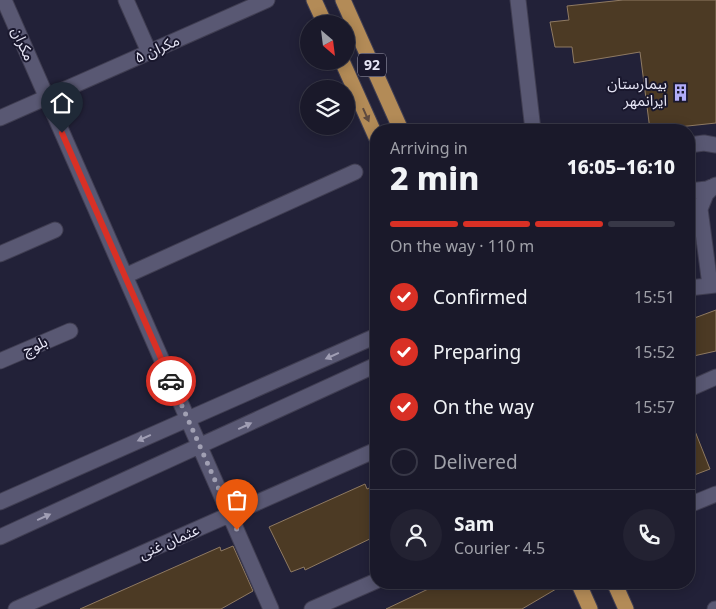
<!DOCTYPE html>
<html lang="en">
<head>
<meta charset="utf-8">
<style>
	:root { --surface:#1a192a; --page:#232232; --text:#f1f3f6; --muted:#9fa0a8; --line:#383847; --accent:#d93025 }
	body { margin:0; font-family:"Noto Sans","Noto Sans Arabic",sans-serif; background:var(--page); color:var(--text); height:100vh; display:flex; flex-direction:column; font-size:19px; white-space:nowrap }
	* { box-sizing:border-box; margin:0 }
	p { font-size:16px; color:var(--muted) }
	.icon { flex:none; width:28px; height:28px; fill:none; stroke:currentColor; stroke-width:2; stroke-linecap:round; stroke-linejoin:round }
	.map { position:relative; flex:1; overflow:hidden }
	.details { position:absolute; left:370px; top:124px; width:325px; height:465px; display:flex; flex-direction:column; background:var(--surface); border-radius:20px; box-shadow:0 2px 12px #0003,0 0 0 1px var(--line) }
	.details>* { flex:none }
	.needle { width:32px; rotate:152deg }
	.fabs { position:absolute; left:300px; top:15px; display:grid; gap:10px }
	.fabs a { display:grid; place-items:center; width:55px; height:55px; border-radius:50%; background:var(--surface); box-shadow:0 2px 12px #0003,0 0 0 1px var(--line); font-size:25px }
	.pin { position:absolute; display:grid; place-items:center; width:42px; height:42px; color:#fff; margin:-51px -21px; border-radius:50% 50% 50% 0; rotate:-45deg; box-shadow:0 0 5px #0007 }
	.pin .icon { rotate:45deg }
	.courier { position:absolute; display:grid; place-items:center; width:50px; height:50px; margin:-25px; border:4px solid #d93025; border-radius:50%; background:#fff; color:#222; box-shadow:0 1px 6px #0007 }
	.overview em { font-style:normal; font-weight:800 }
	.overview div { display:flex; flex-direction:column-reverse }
	.overview { display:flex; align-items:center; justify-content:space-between; height:85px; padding:0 20px }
	h1 { font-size:32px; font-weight:800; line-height:38px }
	.bar { display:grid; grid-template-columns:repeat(4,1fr); gap:8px 5px; align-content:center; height:60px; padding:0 20px }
	.bar i { height:6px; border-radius:4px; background:var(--line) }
	.bar .active { background:var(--accent) }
	.bar p { grid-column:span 4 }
	.line { display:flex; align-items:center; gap:12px; padding:0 20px; border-top:1px solid var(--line) }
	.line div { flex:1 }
	.round { display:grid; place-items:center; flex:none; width:52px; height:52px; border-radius:26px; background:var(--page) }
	ol { padding:0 20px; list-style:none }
	li { display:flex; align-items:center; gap:15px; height:55px }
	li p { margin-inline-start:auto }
	li .icon { padding:5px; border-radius:50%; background:var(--accent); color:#fff; stroke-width:4 }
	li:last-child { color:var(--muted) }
	li i { width:28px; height:28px; border:2px solid var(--line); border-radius:50% }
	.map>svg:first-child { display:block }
	.building { fill:#4c3a24; stroke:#8f7a62 }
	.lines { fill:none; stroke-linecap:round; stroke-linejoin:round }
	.minor-casing { stroke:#403e52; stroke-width:17 }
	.major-casing { stroke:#403e52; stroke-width:17 }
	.minor { stroke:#595873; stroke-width:15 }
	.major { stroke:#b38b57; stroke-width:15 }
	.oneway { fill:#5e4b40 }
	.oneway2 { fill:#a09eb4 }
	.done { stroke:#a1a0b3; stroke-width:5; stroke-dasharray:0 9 }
	.route { stroke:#d93025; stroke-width:6 }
	.labels { text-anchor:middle; stroke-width:4; stroke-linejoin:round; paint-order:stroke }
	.shield { fill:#19172d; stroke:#a8a7b9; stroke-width:1 }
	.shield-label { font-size:14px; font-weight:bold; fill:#e6e5f5 }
	.street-label { font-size:15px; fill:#e6e5f5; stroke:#19172d }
	.poi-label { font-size:15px; fill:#e6e5f5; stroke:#19172d; text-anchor:end }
</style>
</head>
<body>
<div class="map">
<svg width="716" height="609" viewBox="0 0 716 609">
	<rect width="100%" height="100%" fill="#222138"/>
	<path class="building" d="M623 0H716V123L650 130 640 52 574 63 572 47H555L550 22 569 20 567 6Z
		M716 310V351L689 357V320Z
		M689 416 710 469 689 477Z
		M365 484 367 489 376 485V536L305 570 304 567 291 572 269 527Z
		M233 546 253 591 221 609H80L220 547 221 551Z
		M443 582H568L522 609H386Z"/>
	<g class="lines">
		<defs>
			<path id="minor" d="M4 0 271 609
				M126 0 149 52
				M518 0 533 130
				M0 118 267 0
				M689 145 704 143 716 145
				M689 191 707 189 716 185
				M0 254 55 230
				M125 276 355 172
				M710 285 700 209 706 194 714 186
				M689 288 716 285
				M0 361 70 331
				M689 389 716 377
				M0 502 376 336
				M689 505 716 494
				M0 537 376 365
				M16 609 376 450
				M312 609 376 581
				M715 609H716"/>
			<path id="major" d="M314 0 325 24
				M343 0 401 130
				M342 61 376 137
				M578 582 590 609
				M614 582 626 609"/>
		</defs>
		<use href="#minor" class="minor-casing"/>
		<use href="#major" class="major-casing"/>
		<use href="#minor" class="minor"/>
		<use href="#major" class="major"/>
	</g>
	<defs><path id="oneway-solid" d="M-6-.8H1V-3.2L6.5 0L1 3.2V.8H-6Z" transform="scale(1.25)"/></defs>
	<use class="oneway" href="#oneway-solid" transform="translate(366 115) rotate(66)"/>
	<g class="oneway2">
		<use href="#oneway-solid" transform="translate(332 356) rotate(156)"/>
		<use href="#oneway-solid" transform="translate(245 426) rotate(-25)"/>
		<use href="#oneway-solid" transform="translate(144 438) rotate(156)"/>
		<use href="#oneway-solid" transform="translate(44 517) rotate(-24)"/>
	</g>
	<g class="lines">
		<path class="done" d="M171 381 237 530"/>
		<path class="route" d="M62 133 171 381"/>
	</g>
	<defs>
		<symbol id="building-bare" viewBox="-9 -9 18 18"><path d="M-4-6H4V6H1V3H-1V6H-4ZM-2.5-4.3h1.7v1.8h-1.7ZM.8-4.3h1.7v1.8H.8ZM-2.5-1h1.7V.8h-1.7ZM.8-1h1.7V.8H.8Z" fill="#b2adf9" stroke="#19172d" stroke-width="2.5" paint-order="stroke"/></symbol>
	</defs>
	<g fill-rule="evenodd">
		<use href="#building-bare" x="668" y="80" width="25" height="25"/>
	</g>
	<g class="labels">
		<rect class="shield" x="358" y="53.5" width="28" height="23" rx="4"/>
		<g class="shield-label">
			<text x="372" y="70">92</text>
		</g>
		<g class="street-label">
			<text transform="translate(23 44) rotate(66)" y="5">مکران</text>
			<text transform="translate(157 49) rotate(-24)" y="5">مکران ۵</text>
			<text transform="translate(35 346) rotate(-24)" y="5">بلوچ</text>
			<text transform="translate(169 542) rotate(-24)" y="5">عثمان غنی</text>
		</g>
		<g class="poi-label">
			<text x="667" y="89">بیمارستان<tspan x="667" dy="17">ایرانمهر</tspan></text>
		</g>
	</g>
</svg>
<div class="fabs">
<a><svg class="needle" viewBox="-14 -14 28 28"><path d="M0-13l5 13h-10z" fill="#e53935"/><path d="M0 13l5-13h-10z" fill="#9fa0a8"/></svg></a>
<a><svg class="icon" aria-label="layers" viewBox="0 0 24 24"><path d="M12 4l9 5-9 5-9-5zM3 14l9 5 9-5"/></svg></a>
</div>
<div class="pin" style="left:237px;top:530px;background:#ea580c"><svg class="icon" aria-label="bag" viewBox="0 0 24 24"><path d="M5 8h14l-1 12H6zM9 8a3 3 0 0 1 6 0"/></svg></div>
<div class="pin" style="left:62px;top:133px;background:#1f2937"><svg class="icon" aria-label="home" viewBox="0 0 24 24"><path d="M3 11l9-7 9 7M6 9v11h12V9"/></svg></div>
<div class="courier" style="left:171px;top:381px"><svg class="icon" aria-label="car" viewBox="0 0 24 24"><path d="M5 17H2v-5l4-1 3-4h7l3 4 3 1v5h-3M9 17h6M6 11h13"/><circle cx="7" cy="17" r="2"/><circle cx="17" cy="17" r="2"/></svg></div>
<section class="details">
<div class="overview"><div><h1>2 min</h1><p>Arriving in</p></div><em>16:05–16:10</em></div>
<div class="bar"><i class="active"></i><i class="active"></i><i class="active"></i><i></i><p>On the way · 110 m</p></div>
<ol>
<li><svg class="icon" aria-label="check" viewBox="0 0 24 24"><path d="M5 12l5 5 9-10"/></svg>Confirmed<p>15:51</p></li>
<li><svg class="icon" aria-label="check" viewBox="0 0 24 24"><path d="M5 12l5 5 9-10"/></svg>Preparing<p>15:52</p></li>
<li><svg class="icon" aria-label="check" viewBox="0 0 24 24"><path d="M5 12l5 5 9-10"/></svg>On the way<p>15:57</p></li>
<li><i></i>Delivered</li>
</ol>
<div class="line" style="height:90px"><a class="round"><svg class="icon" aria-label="person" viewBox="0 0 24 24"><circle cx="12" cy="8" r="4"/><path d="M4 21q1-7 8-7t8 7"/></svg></a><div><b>Sam</b><p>Courier · 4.5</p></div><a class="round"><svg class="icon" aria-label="phone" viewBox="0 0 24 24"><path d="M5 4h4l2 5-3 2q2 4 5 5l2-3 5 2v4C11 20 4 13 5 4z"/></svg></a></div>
</section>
</div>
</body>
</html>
